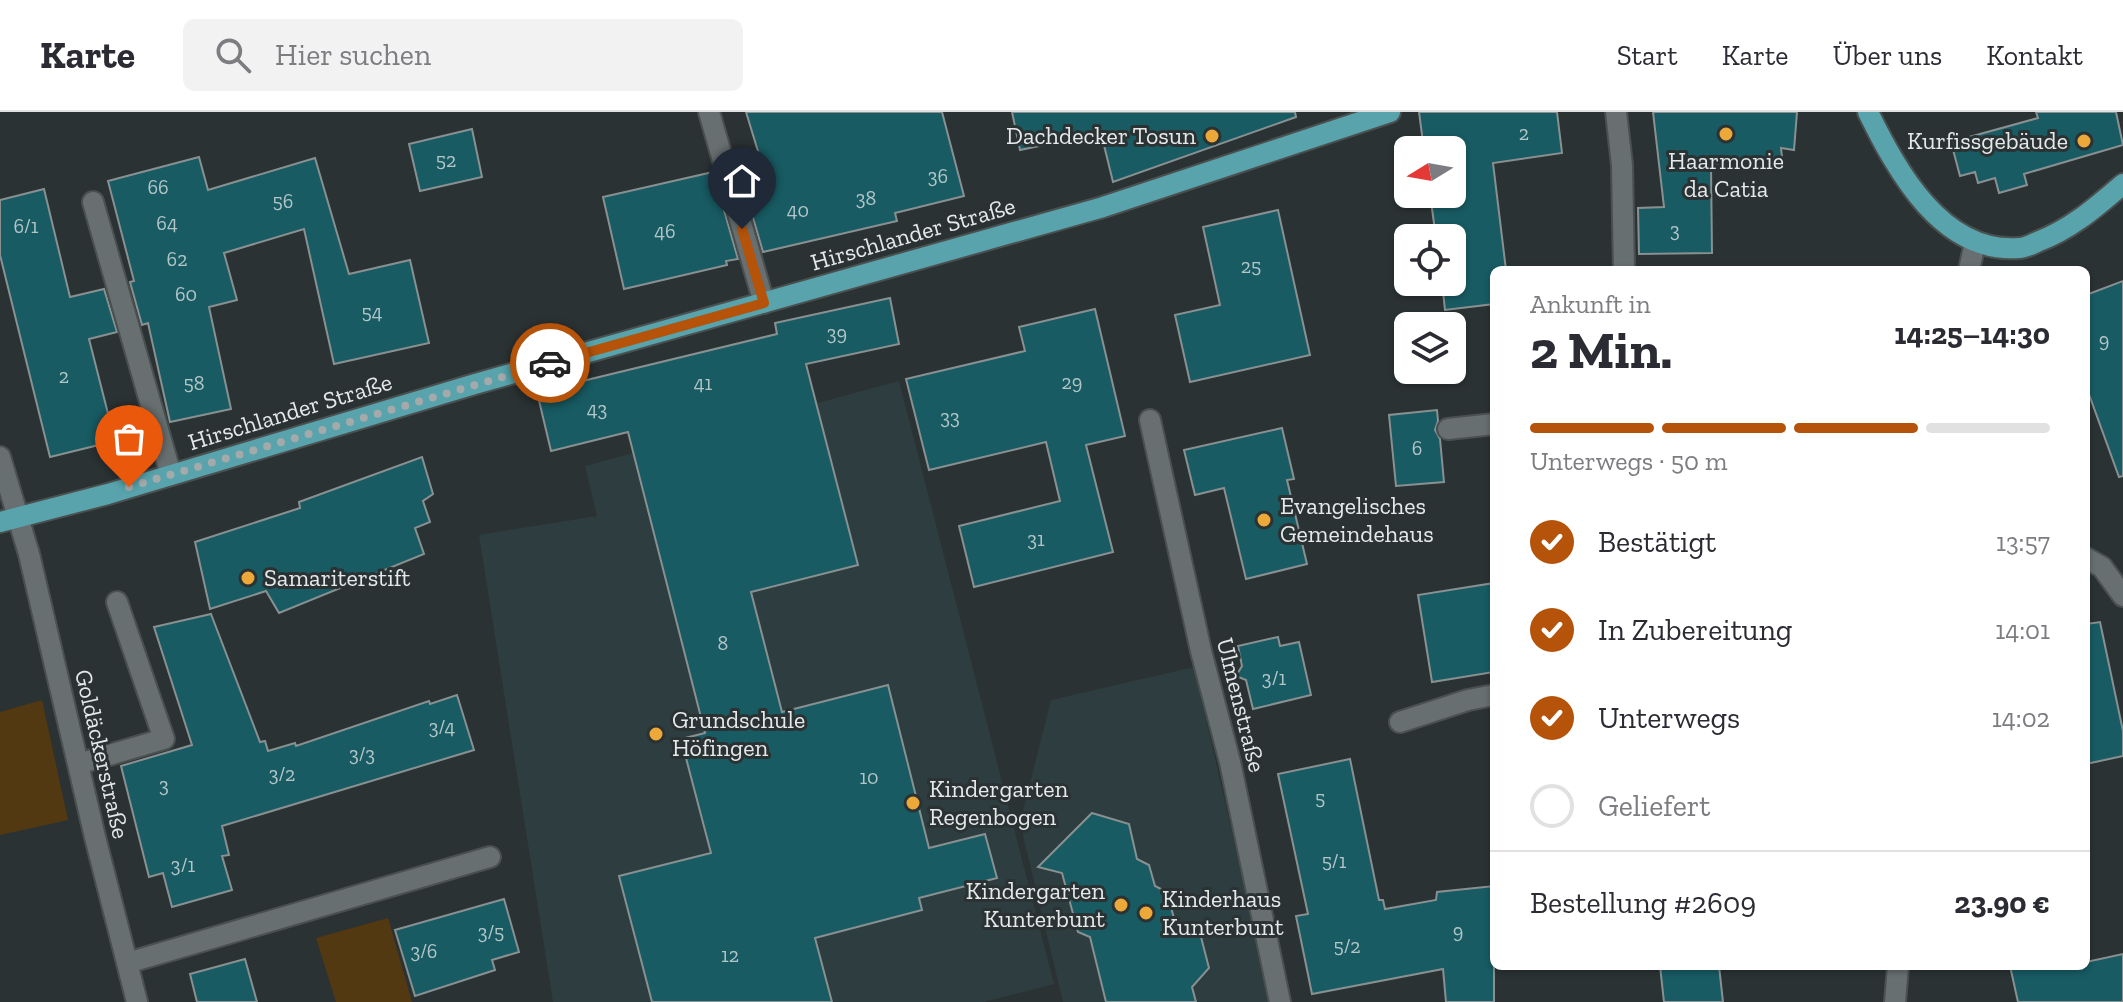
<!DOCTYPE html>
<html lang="de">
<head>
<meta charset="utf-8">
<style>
	:root { --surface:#fff; --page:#f2f2f3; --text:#2b2b33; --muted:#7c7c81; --line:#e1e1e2; --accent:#b45309 }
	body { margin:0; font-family:"Zilla Slab",serif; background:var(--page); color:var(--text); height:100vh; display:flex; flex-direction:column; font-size:30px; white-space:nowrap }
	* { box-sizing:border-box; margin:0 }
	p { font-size:26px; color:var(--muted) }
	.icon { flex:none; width:44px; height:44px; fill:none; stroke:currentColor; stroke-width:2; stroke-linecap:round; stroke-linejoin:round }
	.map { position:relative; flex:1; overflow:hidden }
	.side { position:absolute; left:1490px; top:154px; width:600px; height:704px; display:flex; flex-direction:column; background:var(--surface); border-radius:12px; box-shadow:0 2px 6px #0004 }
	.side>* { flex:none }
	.needle { width:52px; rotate:259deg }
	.fabs { position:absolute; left:1394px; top:24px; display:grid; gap:16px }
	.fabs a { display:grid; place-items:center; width:72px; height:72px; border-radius:12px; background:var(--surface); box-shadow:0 2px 6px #0004; font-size:40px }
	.pin { position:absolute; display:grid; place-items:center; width:68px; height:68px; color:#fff; margin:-82px -34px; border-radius:50% 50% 50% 0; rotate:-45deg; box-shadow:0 0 8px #0007 }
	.pin .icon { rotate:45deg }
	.courier { position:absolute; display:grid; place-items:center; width:80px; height:80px; margin:-40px; border:6px solid #b45309; border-radius:50%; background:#fff; color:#222; box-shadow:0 2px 10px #0007 }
	.headline em { font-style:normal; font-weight:700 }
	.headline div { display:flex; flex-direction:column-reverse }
	.headline { display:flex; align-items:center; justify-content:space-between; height:136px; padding:0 40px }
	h1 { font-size:52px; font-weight:700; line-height:60px }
	.bar { display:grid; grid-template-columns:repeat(4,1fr); gap:12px 8px; align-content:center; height:96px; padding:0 40px }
	.bar i { height:10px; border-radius:6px; background:var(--line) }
	.bar .current { background:var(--accent) }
	.bar p { grid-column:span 4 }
	.line { display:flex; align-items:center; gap:20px; padding:0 40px; border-top:2px solid var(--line) }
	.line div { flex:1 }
	ol { padding:0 40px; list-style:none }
	li { display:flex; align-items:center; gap:24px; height:88px }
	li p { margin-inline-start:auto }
	li .icon { padding:8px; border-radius:50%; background:var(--accent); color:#fff; stroke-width:4 }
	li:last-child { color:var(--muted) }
	li i { width:44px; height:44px; border:4px solid var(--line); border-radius:50% }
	header { display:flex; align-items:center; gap:48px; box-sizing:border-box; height:112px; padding:0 40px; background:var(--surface); border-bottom:2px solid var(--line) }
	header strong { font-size:38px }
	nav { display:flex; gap:44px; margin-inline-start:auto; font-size:28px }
	.search { width:560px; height:72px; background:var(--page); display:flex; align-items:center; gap:20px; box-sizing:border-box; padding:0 28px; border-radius:12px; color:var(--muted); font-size:30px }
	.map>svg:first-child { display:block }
	.built { fill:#2e3d3f }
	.green { fill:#523911 }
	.building { fill:#185b63; stroke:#899091; stroke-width:2 }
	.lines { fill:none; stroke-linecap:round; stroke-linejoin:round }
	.minor-casing { stroke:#4a5050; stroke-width:24 }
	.major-casing { stroke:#4a5050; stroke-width:24 }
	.minor { stroke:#686f70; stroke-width:20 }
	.major { stroke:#58a3ac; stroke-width:20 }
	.done { stroke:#a4a9a9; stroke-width:8; stroke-dasharray:0 14.4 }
	.route { stroke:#b45309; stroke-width:10 }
	.poi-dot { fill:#eca93a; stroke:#2b3233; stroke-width:3 }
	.labels { text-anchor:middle; stroke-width:6; stroke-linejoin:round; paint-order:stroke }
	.number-label { font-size:20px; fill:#b2c6c8 }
	.poi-label { font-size:24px; fill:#e5e9e9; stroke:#2b3233; text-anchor:start }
	.street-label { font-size:24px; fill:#e5e9e9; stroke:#2b3233 }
</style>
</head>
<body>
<header>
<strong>Karte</strong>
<div class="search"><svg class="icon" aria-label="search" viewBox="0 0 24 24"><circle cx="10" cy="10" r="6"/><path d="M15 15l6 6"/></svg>Hier suchen</div>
<nav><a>Start</a><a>Karte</a><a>Über uns</a><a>Kontakt</a></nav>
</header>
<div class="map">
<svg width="2123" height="890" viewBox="0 0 2123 890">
	<rect width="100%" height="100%" fill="#2b3233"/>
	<path class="built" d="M899 269 1054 872 983 890H553L479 423 597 404 585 354Z
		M1194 555 1271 890H1063L1020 711 1051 588Z"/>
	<path class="green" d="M42 588 68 708 0 723V600Z
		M388 806 412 890H336L316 826Z"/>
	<path class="building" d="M746 0H942L964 84 895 101 897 109 763 140 738 54 761 49Z
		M1012 0H1295L1296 5 1113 70 1101 21 1020 38Z
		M1419 0H1557L1562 41 1493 51 1506 158H1494V192L1445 198 1442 170H1452V126H1436L1430 82H1452V38H1424Z
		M1653 0H1797L1794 38 1781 36 1782 45 1711 52 1712 141 1639 142 1638 96 1664 95Z
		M2036 0H2116L2123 33 2024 62 2027 73 1999 81 1995 66 1978 71 1975 60 1960 64 1951 30 2038 6Z
		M472 17 482 65 420 79 409 32Z
		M199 45 208 78 315 46 349 162 410 148 429 231 334 252 304 117 224 141 237 188 209 195 231 297 170 310 148 211 142 213 130 170 134 169 108 69Z
		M713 60 738 147 726 149 727 153 624 177 603 85Z
		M44 77 70 185 104 177 117 220 89 227 115 329 50 345 0 143V88Z
		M1278 98 1310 243 1190 270 1175 203 1220 193 1203 115Z
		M2123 169V364L2119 365 2086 274V183Z
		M890 186 899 232 806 252 858 453 751 480 782 600 888 573 929 736 985 722 997 766 919 786 922 798 815 826 832 890H652L619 764 711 741 681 627 705 621 628 320 551 339 537 280 777 222 775 211Z
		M1095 197 1125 324 1086 333 1113 440 974 475 959 414 1060 389 1046 330 929 358 906 267 1025 239 1019 215Z
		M1437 298 1438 309 1435 318 1440 327 1444 370 1396 374 1389 303Z
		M1282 316 1294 367 1287 368 1307 452 1246 467 1224 376 1195 383 1184 338Z
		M422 345 433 382 423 389 430 410 415 416 424 442 279 501 266 479 210 497 195 430 300 396 299 390Z
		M1494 471V560L1432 570 1418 483Z
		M211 502 260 630 265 629 268 639 295 631 296 634 429 589 430 592 457 583 474 638 222 714 229 743 222 744 232 778 172 795 163 761 149 765 121 654 192 633 154 515Z
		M2100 510 2123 619V644L2086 652V512Z
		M1278 525 1280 534 1299 530 1311 583 1253 597 1246 568 1236 564 1242 554 1238 534Z
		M1350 647 1379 788H1383L1385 797 1436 788 1437 780 1494 774V890H1446L1443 857 1312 882 1296 804 1308 802 1278 662Z
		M1092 701 1129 712 1137 747 1149 753 1155 774 1167 780 1176 814 1200 821 1209 856 1192 875 1196 890H1106L1090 825 1078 820 1062 761 1038 755Z
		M504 787 519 840 492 848 495 858 415 884 395 818Z
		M2123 842V890H2018L2010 854H2086V850Z
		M245 847 257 890H197L190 862Z
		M1660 854H1719L1723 890H1664Z"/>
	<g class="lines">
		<defs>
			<path id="minor" d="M709 0 764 191
				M1616 0 1622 53 1624 158
				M93 90 171 363
				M1969 158 1975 131
				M1150 308 1201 539 1230 650 1280 890
				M1448 317 1494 312
				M0 345 29 442 95 725 137 890
				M2086 446 2102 455 2123 484
				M1400 610 1468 588 1494 583
				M78 652 164 627 117 490
				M127 851 490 745
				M1895 890 1898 854"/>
			<path id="major" d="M1868 0C1897 59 1942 142 2019 136 2025 136 2031 133 2037 130 2071 117 2095 96 2123 72
				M0 410 108 382 475 272 1103 95 1390 0"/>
		</defs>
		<use href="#minor" class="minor-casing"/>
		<use href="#major" class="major-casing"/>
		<use href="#minor" class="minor"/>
		<use href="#major" class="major"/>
	</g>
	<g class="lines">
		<path class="done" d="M129 375 550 251"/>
		<path class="route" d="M550 251 764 191 742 117"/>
	</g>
	<g class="poi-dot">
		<circle cx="1726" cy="22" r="8"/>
		<circle cx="1212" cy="24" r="8"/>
		<circle cx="2084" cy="29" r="8"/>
		<circle cx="1264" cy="408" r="8"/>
		<circle cx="248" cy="466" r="8"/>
		<circle cx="656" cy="622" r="8"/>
		<circle cx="913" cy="691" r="8"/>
		<circle cx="1121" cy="793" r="8"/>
		<circle cx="1146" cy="801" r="8"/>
	</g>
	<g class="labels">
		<g class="number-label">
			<text x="1524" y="28">2</text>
			<text x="446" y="55">52</text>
			<text x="938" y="71">36</text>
			<text x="158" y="82">66</text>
			<text x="866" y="93">38</text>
			<text x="283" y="96">56</text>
			<text x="798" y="105">40</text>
			<text x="167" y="118">64</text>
			<text x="26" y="121">6/1</text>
			<text x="1675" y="125">3</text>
			<text x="665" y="126">46</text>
			<text x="177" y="154">62</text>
			<text x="1251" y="161">25</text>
			<text x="186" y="189">60</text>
			<text x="372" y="207">54</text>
			<text x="837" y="228">39</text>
			<text x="2104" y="235">9</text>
			<text x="64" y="271">2</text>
			<text x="1072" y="277">29</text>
			<text x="194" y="278">58</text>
			<text x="703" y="278">41</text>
			<text x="597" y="304">43</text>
			<text x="950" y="312">33</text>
			<text x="1417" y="343">6</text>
			<text x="1036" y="434">31</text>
			<text x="723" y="538">8</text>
			<text x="1274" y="573">3/1</text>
			<text x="442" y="622">3/4</text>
			<text x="362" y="649">3/3</text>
			<text x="282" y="669">3/2</text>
			<text x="869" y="672">10</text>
			<text x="164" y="680">3</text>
			<text x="1320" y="693">5</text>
			<text x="1334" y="756">5/1</text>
			<text x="183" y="760">3/1</text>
			<text x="1458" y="826">9</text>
			<text x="491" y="827">3/5</text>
			<text x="1347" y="841">5/2</text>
			<text x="424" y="846">3/6</text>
			<text x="730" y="850">12</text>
		</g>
		<g class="poi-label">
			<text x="1196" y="32" text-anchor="end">Dachdecker Tosun</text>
			<text x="2068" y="37" text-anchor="end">Kurfissgebäude</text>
			<text x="1726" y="57" text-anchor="middle">Haarmonie<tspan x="1726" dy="28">da Catia</tspan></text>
			<text x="1280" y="402">Evangelisches<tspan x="1280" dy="28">Gemeindehaus</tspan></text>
			<text x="264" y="474">Samariterstift</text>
			<text x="672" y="616">Grundschule<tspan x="672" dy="28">Höfingen</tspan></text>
			<text x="929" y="685">Kindergarten<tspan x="929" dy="28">Regenbogen</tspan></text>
			<text x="1105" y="787" text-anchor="end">Kindergarten<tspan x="1105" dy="28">Kunterbunt</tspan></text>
			<text x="1162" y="795">Kinderhaus<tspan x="1162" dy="28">Kunterbunt</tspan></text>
		</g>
		<g class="street-label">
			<text transform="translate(913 122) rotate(-16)" y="8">Hirschlander Straße</text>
			<text transform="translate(290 300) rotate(-17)" y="8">Hirschlander Straße</text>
			<text transform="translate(1241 593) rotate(76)" y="8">Ulmenstraße</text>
			<text transform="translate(102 642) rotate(77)" y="8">Goldäckerstraße</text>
		</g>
	</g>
</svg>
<div class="fabs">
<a><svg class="needle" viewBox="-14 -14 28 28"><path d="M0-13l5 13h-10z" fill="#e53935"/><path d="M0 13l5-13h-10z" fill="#7c7c81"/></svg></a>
<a><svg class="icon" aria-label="locate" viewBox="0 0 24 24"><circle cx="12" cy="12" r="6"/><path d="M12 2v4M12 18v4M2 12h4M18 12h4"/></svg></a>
<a><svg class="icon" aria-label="layers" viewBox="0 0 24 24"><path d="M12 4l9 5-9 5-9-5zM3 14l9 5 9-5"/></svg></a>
</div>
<div class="pin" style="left:129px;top:375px;background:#ea580c"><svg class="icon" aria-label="bag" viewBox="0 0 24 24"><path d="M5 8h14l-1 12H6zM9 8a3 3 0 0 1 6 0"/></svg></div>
<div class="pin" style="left:742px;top:117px;background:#1f2937"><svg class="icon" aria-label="home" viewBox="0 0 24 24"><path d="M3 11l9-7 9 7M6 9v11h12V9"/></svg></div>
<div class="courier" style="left:550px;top:251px"><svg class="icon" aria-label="car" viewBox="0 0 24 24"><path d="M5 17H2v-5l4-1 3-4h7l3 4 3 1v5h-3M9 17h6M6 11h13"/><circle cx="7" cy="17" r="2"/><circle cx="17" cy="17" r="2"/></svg></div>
<section class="side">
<div class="headline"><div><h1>2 Min.</h1><p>Ankunft in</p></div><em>14:25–14:30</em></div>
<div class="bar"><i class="current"></i><i class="current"></i><i class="current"></i><i></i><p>Unterwegs · 50 m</p></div>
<ol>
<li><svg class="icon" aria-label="check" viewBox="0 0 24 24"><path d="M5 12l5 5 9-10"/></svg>Bestätigt<p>13:57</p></li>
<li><svg class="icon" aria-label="check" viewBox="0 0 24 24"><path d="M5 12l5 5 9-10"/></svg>In Zubereitung<p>14:01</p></li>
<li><svg class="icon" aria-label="check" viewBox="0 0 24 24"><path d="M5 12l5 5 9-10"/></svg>Unterwegs<p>14:02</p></li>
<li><i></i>Geliefert</li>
</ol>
<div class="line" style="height:104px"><div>Bestellung #2609</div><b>23.90 €</b></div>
</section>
</div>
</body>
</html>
